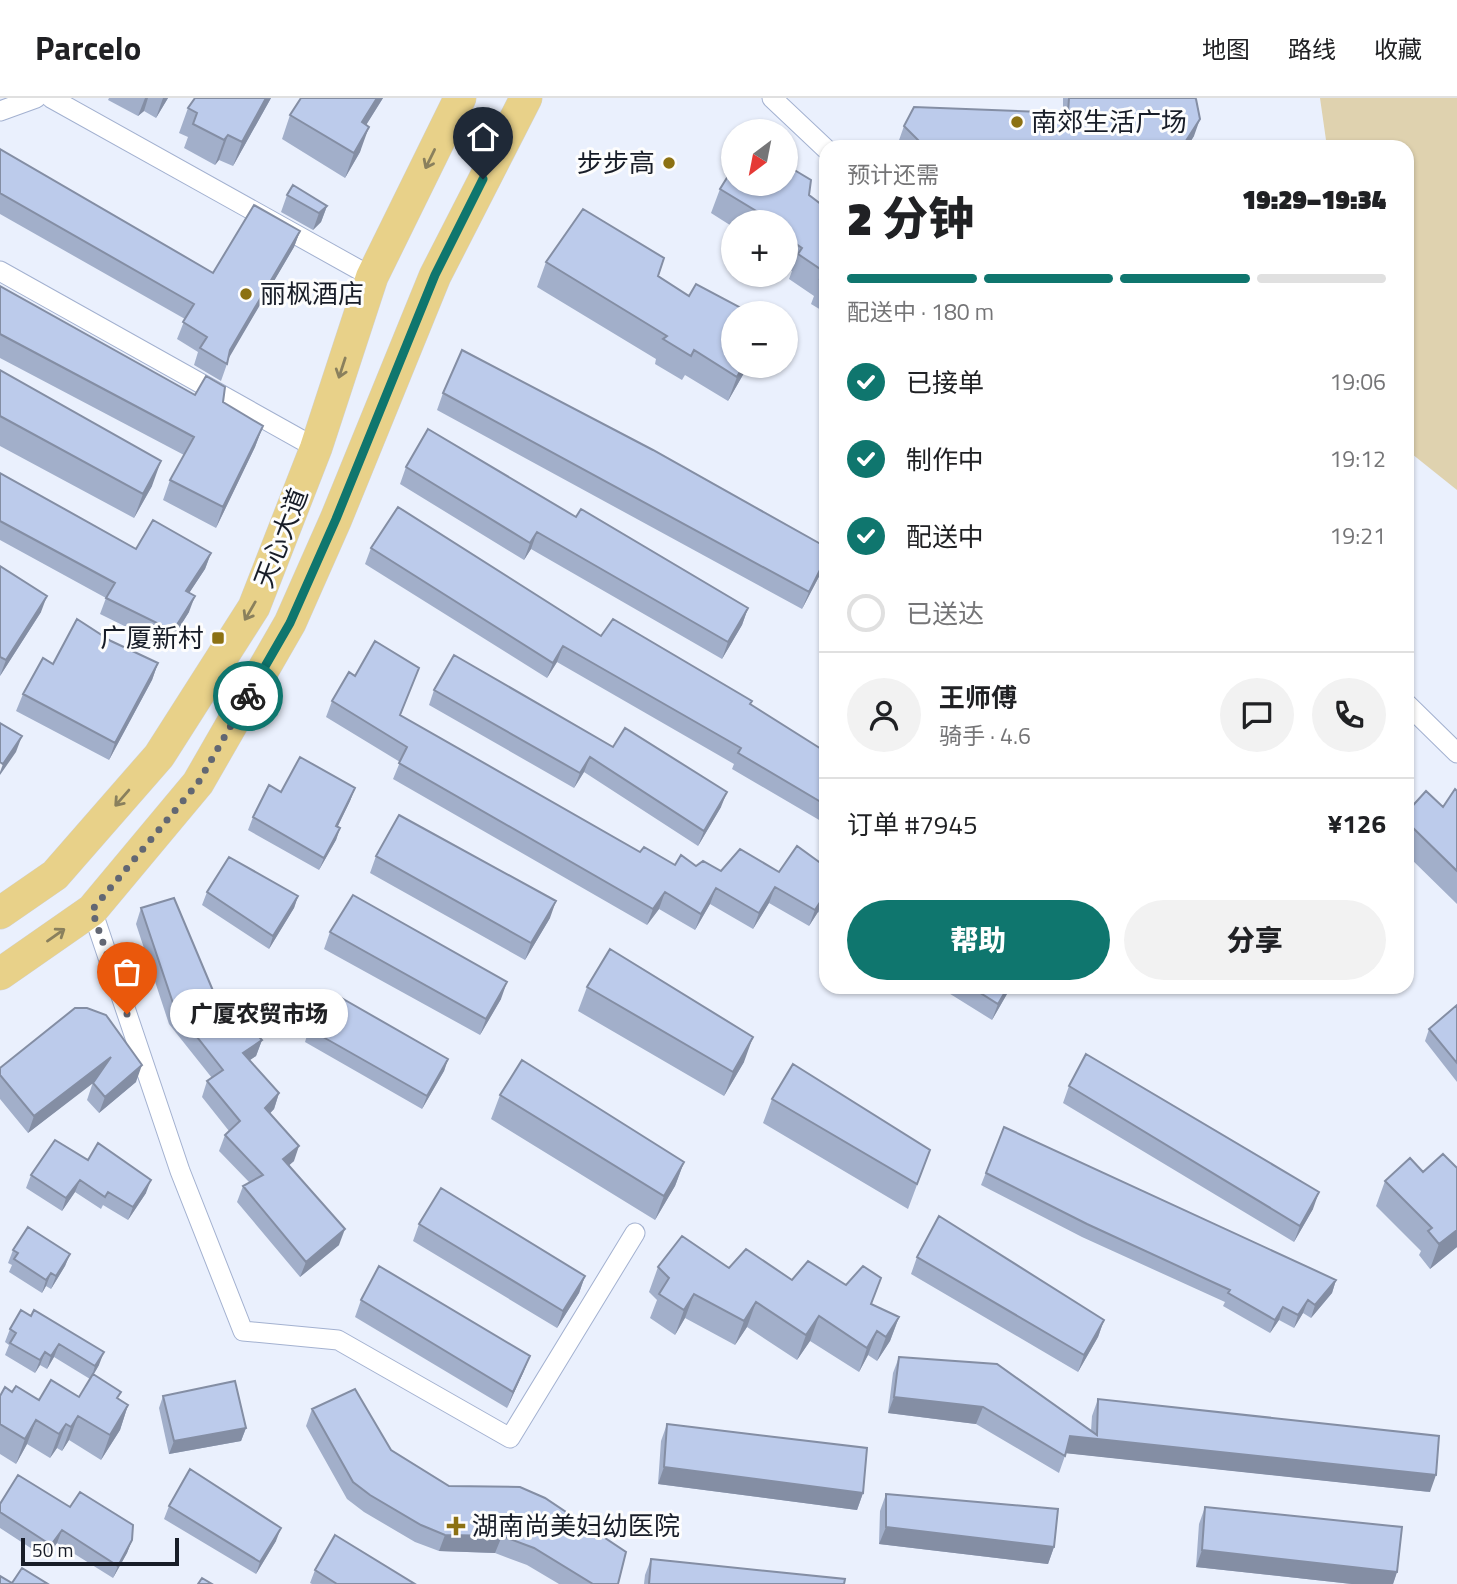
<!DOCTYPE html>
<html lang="zh">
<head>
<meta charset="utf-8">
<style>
	:root { --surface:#fff; --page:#f2f2f2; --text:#202124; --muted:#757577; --line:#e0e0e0; --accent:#0f766e }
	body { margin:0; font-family:"Titillium Web","Noto Sans SC",sans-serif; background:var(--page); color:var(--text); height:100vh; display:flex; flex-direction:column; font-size:26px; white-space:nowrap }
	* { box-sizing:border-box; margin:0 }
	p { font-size:23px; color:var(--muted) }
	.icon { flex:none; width:38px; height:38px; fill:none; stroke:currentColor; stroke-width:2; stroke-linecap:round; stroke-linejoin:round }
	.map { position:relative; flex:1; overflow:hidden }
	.sheet { position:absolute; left:819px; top:42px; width:595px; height:854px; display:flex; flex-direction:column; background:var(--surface); border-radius:21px; box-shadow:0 2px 5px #0004 }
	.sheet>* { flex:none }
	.needle { width:46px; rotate:212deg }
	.tools { position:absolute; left:721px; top:21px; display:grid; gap:14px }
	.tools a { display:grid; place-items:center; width:77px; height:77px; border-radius:50%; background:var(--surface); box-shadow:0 2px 5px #0004; font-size:35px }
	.scale { position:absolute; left:21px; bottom:18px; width:158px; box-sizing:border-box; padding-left:7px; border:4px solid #181d28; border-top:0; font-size:19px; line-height:24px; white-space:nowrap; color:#181d28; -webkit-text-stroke:5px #fdfdfd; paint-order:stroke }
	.pin { position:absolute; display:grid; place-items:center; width:60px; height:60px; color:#fff; margin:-72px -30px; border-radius:50% 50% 50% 0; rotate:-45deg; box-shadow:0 0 7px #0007 }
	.pin .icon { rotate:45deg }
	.courier { position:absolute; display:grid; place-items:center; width:70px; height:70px; margin:-35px; border:5px solid #0f766e; border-radius:50%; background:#fff; color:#222; box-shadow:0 2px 9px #0007 }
	.bubble { position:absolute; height:49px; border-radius:24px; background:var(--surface); box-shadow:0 2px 5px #0004; font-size:23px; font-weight:800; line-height:49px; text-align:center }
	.overview em { font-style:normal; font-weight:800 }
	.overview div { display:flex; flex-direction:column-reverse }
	.overview { display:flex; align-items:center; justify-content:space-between; height:119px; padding:0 28px }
	h1 { font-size:46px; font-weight:800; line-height:52px }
	.bar { display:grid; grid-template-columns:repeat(4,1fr); gap:10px 7px; align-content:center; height:84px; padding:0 28px }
	.bar i { height:9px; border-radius:5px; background:var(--line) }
	.bar .active { background:var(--accent) }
	.bar p { grid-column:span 4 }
	.line { display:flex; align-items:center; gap:18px; padding:0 28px; border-top:2px solid var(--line) }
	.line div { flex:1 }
	.round { display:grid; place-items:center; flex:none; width:74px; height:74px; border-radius:37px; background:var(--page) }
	ol { padding:0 28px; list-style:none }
	li { display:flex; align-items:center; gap:21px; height:77px }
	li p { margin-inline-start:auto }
	li .icon { padding:7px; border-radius:50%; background:var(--accent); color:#fff; stroke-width:4 }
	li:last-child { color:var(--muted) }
	li i { width:38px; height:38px; border:4px solid var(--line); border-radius:50% }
	.button { display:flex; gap:14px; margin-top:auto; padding:14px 28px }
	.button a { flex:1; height:80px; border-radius:42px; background:var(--accent); color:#fff; font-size:28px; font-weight:800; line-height:80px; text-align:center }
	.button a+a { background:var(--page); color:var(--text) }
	header { display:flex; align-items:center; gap:42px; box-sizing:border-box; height:98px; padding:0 35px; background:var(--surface); border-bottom:2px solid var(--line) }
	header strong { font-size:33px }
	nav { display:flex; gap:38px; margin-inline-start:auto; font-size:24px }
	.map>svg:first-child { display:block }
	.green { fill:#dfd2af }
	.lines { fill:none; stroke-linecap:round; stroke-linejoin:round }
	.minor-casing { stroke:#a3b1d0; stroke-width:21 }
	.primary-casing { stroke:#d1d2d4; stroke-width:33 }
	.minor { stroke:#fff; stroke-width:19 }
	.primary { stroke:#e8d189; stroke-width:32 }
	.wall { fill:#a2afca }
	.shaded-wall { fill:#848ea4 }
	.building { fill:#bccbeb; stroke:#848ea4; stroke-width:2 }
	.oneway { stroke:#8a805d }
	.done { stroke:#626773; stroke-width:7; stroke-dasharray:0 12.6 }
	.route { stroke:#0f766e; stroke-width:9 }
	.poi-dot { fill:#8c7113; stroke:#fdfdfd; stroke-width:2.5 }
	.labels { text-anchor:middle; stroke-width:6; stroke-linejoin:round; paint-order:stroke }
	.poi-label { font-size:26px; fill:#181d28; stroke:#fdfdfd; text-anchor:start }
	.street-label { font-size:26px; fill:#181d28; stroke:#fdfdfd }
</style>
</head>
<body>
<header>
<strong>Parcelo</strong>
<nav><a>地图</a><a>路线</a><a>收藏</a></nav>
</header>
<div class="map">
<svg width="1457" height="1486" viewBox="0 0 1457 1486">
	<rect width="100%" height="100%" fill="#eaf0fd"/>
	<path class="green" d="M1320 0H1457V392L1407 352V49H1327Z"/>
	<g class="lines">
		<defs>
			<path id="minor" d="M51 0 372 179
				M772 0 826 51
				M0 13 36 0
				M0 173 316 350
				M1407 606 1457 655
				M92 812 180 1073 243 1233 338 1242 510 1340 635 1135"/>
			<path id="primary" d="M0 815 55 777 159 658 254 509 316 350 372 179 460 0
				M0 876 92 812 198 685 290 525 336 421 435 178 526 0"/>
		</defs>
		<use href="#minor" class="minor-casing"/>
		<use href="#primary" class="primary-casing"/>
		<use href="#minor" class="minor"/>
		<use href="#primary" class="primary"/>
	</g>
	<path class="wall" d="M109 0H168L156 20 144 13 138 18 108 2Z
		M195 0H271L233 68 219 62 215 67 184 50 188 39 179 35 188 10Z
		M301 0H383L366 27 360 54 345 80 282 41 290 17Z
		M1063 0H1195L1194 38 1187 49H902L898 45 904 28 1063 15Z
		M0 51 213 175 300 133 294 149 228 260 227 266 221 283 194 267 198 254 177 241 185 221 0 116Z
		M720 91 809 97 826 110V215L811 206 814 198 789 181 792 173 786 170V124H733V129L711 115Z
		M287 97 327 108 321 124 313 132 281 114Z
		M546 164 658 178 689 198 745 212 744 215H733V268H748L728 303 685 277 682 282 655 266 656 261 537 189Z
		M0 188 195 297 223 304 263 328 255 349 216 430 163 402 170 382 184 357 0 260Z
		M0 272 152 388 134 420 0 348Z
		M443 295 826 449V464L824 469 802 511 437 312Z
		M406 369 576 419 748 510 742 527 722 561 531 451 524 462 400 386Z
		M0 375 136 451 211 455 205 471 189 495V514L167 549 100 516 106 500 0 442Z
		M371 450 601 538 750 606 826 654V726L732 671 734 666 557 564 547 580 365 466Z
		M0 468 41 514 0 578Z
		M111 543 158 565 152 582 109 662 16 613 23 596 53 566Z
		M355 578 401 618 640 754 675 767 696 768 721 773 779 774 826 769V819L818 814 809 828 769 805 753 831 710 806 695 832 659 811 647 827 393 681 400 664 326 619 332 603Z
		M434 592 613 649 721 709 698 748 584 674 574 690 429 607Z
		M355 690 350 703 338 728 340 730 336 742 319 772 248 732 253 719 281 694Z
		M1457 693V806L1407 757V714L1443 709Z
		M376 758 550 820 525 862 370 775Z
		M207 794 298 798 294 810 269 851 202 807Z
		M141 810 219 907 262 942 256 958 249 962 279 995 274 1011 270 1015 294 1063 289 1067 339 1147 300 1179 237 1104 243 1088 250 1085 219 1053 225 1037 229 1033 202 999 207 983 212 980 169 926 136 826Z
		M330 834 501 901 480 937 324 851Z
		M587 889 744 964 724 998 578 913Z
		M939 889H1011L992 922Z
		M1457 907V984L1425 943 1429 931Z
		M309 931 448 961 444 973 422 1011 305 944Z
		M0 970 136 984 99 1015 87 1002 93 984 28 1035 0 1001Z
		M1069 988 1313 1111 1294 1144 1063 1005Z
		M500 997 684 1064 675 1088 655 1122 491 1021Z
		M772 1001 930 1052 908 1111 763 1025Z
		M1004 1029 1336 1182 1332 1195 1311 1220 1303 1215 1294 1230 1279 1222 1270 1235 1223 1208 1225 1204 1082 1139 981 1087Z
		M88 1062 146 1095 128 1122 103 1107 101 1111 75 1094 62 1113 26 1090 31 1077Z
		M1385 1083 1457 1149 1430 1171 1419 1157 1421 1153 1376 1108Z
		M419 1126 585 1178 579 1195 557 1230 413 1143Z
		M13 1152 70 1156 65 1168 51 1191 46 1188 42 1195 9 1174 12 1167 8 1165Z
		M917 1159 1104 1222 1098 1239 1078 1274 911 1176Z
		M658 1169 729 1170 792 1182 871 1206 899 1219 890 1243 877 1263 868 1257 859 1274 810 1243 797 1262 747 1229 735 1247 685 1220 675 1237 650 1220 657 1202 649 1194Z
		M361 1202 530 1258 523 1275 507 1310 355 1219Z
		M21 1212 99 1267 93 1277 119 1301 128 1307 120 1332 101 1362 69 1342 62 1353 57 1350 50 1360 27 1346 16 1366 0 1356V1298L12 1294 39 1302 79 1299 90 1281 54 1259 47 1271 40 1267 35 1275 5 1257 9 1247 5 1244 10 1231Z
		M899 1259 1091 1333 1092 1318 1098 1301 1430 1394 1066 1355 1059 1375 976 1326 888 1315 893 1275Z
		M163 1298 246 1330 241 1343 169 1356 159 1310Z
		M312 1311 391 1352 449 1388 618 1486H559L527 1467 495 1455 439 1453 415 1444 364 1414 347 1401 306 1328Z
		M667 1326 863 1395 857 1412 658 1386 661 1343Z
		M886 1396 1054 1449 1048 1466 879 1446 880 1413Z
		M0 1406 70 1409 132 1442 127 1455 113 1480 57 1445 46 1460 0 1430Z
		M169 1408 276 1443 256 1476 164 1421Z
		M1205 1409 1397 1474 1393 1486H1352L1196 1469 1199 1426Z
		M651 1461 844 1486H644L645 1477Z
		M315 1472 415 1486H312L310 1485Z"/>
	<path class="shaded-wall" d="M145 0H148L144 13 138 18Z
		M163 0H168L156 20Z
		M266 0H271L233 68 242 44Z
		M377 0H383L353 48 362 24Z
		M1200 21 1194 38 1187 49H1182Z
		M369 29 360 54 345 80 354 55Z
		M228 37 219 62 215 67 224 42Z
		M1089 44 1087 49H1078Z
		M327 108 321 124 313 132 319 115Z
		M300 133 294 149 226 265 230 252Z
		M743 268H748L728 303 737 279Z
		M263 328 255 349 216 430 223 409Z
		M161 363 152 388 134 420 143 396Z
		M537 434 531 451 524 462 530 445Z
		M211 455 205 471 180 509 186 493Z
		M826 460 824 469 802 511 809 494Z
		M47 498 41 514 0 578 6 562Z
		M195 498 189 514 167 549 173 533Z
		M748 510 742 527 722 561 728 544Z
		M563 548 557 564 547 580 553 565Z
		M158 565 152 582 109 662 115 645Z
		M22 638 16 654 0 677V674L3 666Z
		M590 659 584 674 574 690 580 675Z
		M355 690 350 703 332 740 336 728Z
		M727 694 721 709 698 748 704 733Z
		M340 730 336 742 319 772 324 760Z
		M775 789 769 805 753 831 759 815Z
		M716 790 710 806 695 832 701 816Z
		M665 794 659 811 647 827 653 811Z
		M298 798 294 810 269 851 273 838Z
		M824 798 818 814 809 828 815 812Z
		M556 803 550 820 525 862 531 845Z
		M507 884 501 901 480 937 486 921Z
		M1008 889H1011L992 922 998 906Z
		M753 939 744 964 724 998 733 974Z
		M262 942 256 958 237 971 243 955Z
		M111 959 105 976 28 1035 34 1018Z
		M448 961 444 973 422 1011 427 998Z
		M142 967 136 984 99 1015 105 999Z
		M279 995 274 1011 260 1026 265 1010Z
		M299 1048 294 1063 278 1077 283 1061Z
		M684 1064 675 1088 655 1122 664 1098Z
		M80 1082 75 1094 62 1113 66 1100Z
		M151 1082 146 1095 128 1122 133 1109Z
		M1319 1094 1313 1111 1294 1144 1300 1128Z
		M345 1131 339 1147 300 1179 306 1164Z
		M1457 1132V1149L1430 1171 1439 1146Z
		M70 1156 65 1168 51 1191 56 1178Z
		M51 1175 46 1188 42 1195 46 1182Z
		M585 1178 579 1195 557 1230 563 1213Z
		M1336 1182 1332 1195 1311 1220 1315 1207Z
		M694 1196 685 1220 675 1237 684 1212Z
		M1308 1202 1303 1215 1294 1230 1298 1217Z
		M756 1204 747 1229 735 1247 744 1223Z
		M1283 1209 1279 1222 1270 1235 1275 1222Z
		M819 1218 810 1243 797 1262 806 1237Z
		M899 1219 890 1243 877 1263 886 1239Z
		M1104 1222 1098 1239 1078 1274 1084 1257Z
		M877 1233 868 1257 859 1274 867 1250Z
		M59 1246 54 1259 47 1271 51 1258Z
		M45 1254 40 1267 35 1275 40 1262Z
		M104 1254 99 1267 91 1281 95 1268Z
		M530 1258 523 1275 507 1310 513 1294Z
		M894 1299 983 1309 976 1326 888 1315Z
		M128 1307 120 1332 101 1362 110 1337Z
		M78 1318 69 1342 62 1353 71 1329Z
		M36 1322 27 1346 16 1366 25 1341Z
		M66 1326 57 1350 50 1360 59 1336Z
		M246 1330 241 1343 169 1356 174 1343Z
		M1070 1338 1436 1377 1430 1394 1064 1355Z
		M664 1369 863 1395 857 1412 658 1386Z
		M886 1429 1054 1449 1048 1466 879 1446Z
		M281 1430 276 1443 256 1476 260 1464Z
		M62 1432 57 1445 46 1460 51 1447Z
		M445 1437 502 1438 495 1455 439 1453Z
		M132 1442 127 1455 113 1480 118 1468Z
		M1202 1452 1397 1474 1393 1486H1352L1196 1469Z"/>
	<path class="building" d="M195 0H266L242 44 228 37 224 42 193 26 197 15 188 10Z
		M301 0H377L362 24 369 29 354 55 290 17Z
		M1069 0H1195L1196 1 1200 21 1182 49H1097L1089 44 1078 49H925L904 28 914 9 1068 15Z
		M0 51 213 175 254 107 300 133 230 252 227 266 200 250 207 239 183 224 194 206 0 95Z
		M786 67 811 82 809 97 826 110V185L820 181 826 175 798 156 802 150 786 139V124H762L758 122 761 116 720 91 733 70V86H786Z
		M293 87 327 108 319 115 287 97Z
		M583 111 664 160 658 178 689 198 696 186 745 212 743 215H733V268H743L737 279 694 252 691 258 663 241 667 238 546 164Z
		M0 188 195 297 206 278 225 289 223 304 263 328 223 409 170 382 194 339 0 236Z
		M462 252 653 352 826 449V460L809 494 443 295Z
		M0 272 161 363 143 396 0 318Z
		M428 331 576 419 581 411 748 510 728 544 537 434 530 445 406 369Z
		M0 375 136 451 153 422 211 455 186 493 195 498 173 533 106 500 115 485 0 423Z
		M398 409 601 538 613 521 752 603 750 606 826 654V707L738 655 741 650 563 548 553 565 371 450Z
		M0 468 47 498 6 562 0 559Z
		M77 521 111 543 158 565 115 645 23 596 43 560 53 566Z
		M375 543 419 570 400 617 640 754 644 749 675 767 681 757 696 768 703 763 721 773 740 751 779 774 797 748 826 769V799L824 798 815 812 775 789 759 815 716 790 701 816 665 794 653 811 399 665 407 649 332 603 349 574 355 578Z
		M454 557 613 649 625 630 727 694 704 733 590 659 580 675 434 592Z
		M0 625 22 638 3 666 0 664Z
		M300 659 355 690 336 728 340 730 324 760 253 719 269 687 281 694Z
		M1455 691 1457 693V773L1407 724V714L1426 693 1443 709Z
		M399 717 556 803 531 845 376 758Z
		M229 759 298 798 273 838 207 794Z
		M353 797 507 884 486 921 330 834Z
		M174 800 219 907 225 902 262 942 243 955 279 995 265 1010 299 1048 283 1061 345 1131 306 1164 243 1088 263 1077 225 1037 240 1023 207 983 223 972 175 911 141 810Z
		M610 851 753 939 733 974 587 889Z
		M971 889H1008L998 906Z
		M331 894 448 961 427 998 309 931Z
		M1457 907V965L1429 931Z
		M75 910H87L106 917 142 967 105 999 93 985 111 959 34 1018 0 977V970Z
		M1086 956 1319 1094 1300 1128 1069 988Z
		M522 962 684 1064 664 1098 500 997Z
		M793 966 930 1052 917 1086 772 1001Z
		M1004 1029 1336 1182 1315 1207 1308 1202 1298 1217 1283 1209 1275 1222 1228 1195 1230 1192 1087 1126 986 1075Z
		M55 1042 88 1062 98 1045 151 1082 133 1109 108 1094 105 1099 80 1082 66 1100 31 1077Z
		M1443 1056 1457 1070V1132L1439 1146 1428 1133 1432 1130 1385 1083 1410 1060 1423 1074Z
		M441 1090 585 1178 563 1213 419 1126Z
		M939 1118 1104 1222 1084 1257 917 1159Z
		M28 1129 70 1156 56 1178 51 1175 46 1182 14 1161 18 1155 13 1152Z
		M682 1138 729 1170 746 1151 792 1182 808 1163 846 1187 863 1168 881 1180 871 1206 899 1219 886 1239 877 1233 867 1250 819 1218 806 1237 756 1204 744 1223 694 1196 684 1212 659 1196 669 1180 658 1169Z
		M379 1168 530 1258 513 1294 361 1202Z
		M21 1212 31 1218 34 1212 104 1254 95 1268 59 1246 51 1258 45 1254 40 1262 10 1245 16 1235 10 1231Z
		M899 1259 997 1266 1097 1337 1098 1301 1439 1338 1436 1377 1070 1338 1065 1358 983 1309 894 1299Z
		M93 1276 121 1294 117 1300 128 1307 110 1337 78 1318 71 1329 66 1326 59 1336 36 1322 25 1341 0 1326V1298L5 1289 12 1294 16 1288 39 1302 51 1282 79 1299Z
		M235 1283 246 1330 174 1343 163 1298Z
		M355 1291 391 1352 449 1388 520 1389 545 1400 626 1454 618 1486H593L534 1450 502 1438 445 1437 421 1427 370 1397 353 1384 312 1311Z
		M667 1326 867 1350 863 1395 664 1369Z
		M190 1371 281 1430 260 1464 169 1408Z
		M18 1377 70 1409 80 1394 133 1427 132 1442 118 1468 62 1432 51 1447 0 1414V1406Z
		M886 1396 1058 1411 1054 1449 886 1429Z
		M1205 1409 1402 1429 1397 1474 1202 1452Z
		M335 1437 415 1486H337L315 1472Z
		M651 1461 845 1481 844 1486H649Z
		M22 1470 48 1486H0V1478L12 1485Z
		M202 1480 212 1486H198Z"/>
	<defs><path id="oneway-shaft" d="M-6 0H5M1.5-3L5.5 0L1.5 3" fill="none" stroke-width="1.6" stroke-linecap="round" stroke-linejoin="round" transform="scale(1.75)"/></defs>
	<g class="oneway">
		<use href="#oneway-shaft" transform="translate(430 61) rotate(116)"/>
		<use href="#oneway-shaft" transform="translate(342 270) rotate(108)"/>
		<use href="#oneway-shaft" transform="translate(250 513) rotate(120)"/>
		<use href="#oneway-shaft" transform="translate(122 700) rotate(131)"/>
		<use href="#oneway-shaft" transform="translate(56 837) rotate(-35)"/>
	</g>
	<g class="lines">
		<path class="done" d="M127 916 92 812 198 685 248 598"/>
		<path class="route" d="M248 598 290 525 336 421 435 177 483 81"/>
	</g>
	<g class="poi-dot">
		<circle cx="1017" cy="24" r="7"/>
		<circle cx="669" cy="65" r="7"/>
		<circle cx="246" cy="196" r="7"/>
		<rect x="211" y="533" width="14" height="14" rx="3.5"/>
		<path d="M452.5 1417.5h7v7h7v7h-7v7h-7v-7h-7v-7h7z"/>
	</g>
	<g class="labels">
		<g class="poi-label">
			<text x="1031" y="33">南郊生活广场</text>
			<text x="655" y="74" text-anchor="end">步步高</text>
			<text x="260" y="205">丽枫酒店</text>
			<text x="204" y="549" text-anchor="end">广厦新村</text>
			<text x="472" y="1437">湖南尚美妇幼医院</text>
		</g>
		<g class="street-label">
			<text transform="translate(281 440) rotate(-69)" y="9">天心大道</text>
		</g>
	</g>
</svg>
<div class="tools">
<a><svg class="needle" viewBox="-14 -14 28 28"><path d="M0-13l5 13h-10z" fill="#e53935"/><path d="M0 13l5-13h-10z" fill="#757577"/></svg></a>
<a>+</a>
<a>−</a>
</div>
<div class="scale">50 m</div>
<div class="pin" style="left:127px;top:916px;background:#ea580c"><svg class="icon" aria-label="bag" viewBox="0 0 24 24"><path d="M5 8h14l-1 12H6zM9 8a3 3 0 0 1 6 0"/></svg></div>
<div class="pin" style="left:483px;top:81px;background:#1f2937"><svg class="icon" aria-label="home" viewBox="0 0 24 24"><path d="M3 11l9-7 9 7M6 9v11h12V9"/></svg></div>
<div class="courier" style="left:248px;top:598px"><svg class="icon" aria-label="bike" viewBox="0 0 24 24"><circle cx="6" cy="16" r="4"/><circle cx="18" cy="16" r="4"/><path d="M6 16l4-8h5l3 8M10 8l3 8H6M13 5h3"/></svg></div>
<div class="bubble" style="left:170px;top:891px;width:178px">广厦农贸市场</div>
<section class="sheet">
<div class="overview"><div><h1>2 分钟</h1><p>预计还需</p></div><em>19:29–19:34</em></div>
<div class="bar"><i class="active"></i><i class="active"></i><i class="active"></i><i></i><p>配送中 · 180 m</p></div>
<ol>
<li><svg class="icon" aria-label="check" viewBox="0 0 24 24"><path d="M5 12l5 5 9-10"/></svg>已接单<p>19:06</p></li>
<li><svg class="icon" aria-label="check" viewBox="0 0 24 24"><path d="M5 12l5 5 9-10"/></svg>制作中<p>19:12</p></li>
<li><svg class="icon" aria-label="check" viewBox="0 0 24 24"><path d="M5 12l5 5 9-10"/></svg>配送中<p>19:21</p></li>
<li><i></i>已送达</li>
</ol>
<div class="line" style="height:126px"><a class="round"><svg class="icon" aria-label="person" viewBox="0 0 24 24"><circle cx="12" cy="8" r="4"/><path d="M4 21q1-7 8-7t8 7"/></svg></a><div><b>王师傅</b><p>骑手 · 4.6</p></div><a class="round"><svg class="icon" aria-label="chat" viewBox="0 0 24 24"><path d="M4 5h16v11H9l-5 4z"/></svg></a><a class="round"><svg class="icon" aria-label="phone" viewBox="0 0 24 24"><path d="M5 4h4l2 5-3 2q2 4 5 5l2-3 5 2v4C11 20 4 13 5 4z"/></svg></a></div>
<div class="line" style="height:91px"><div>订单 #7945</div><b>¥126</b></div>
<div class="button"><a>帮助</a><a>分享</a></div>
</section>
</div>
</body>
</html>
